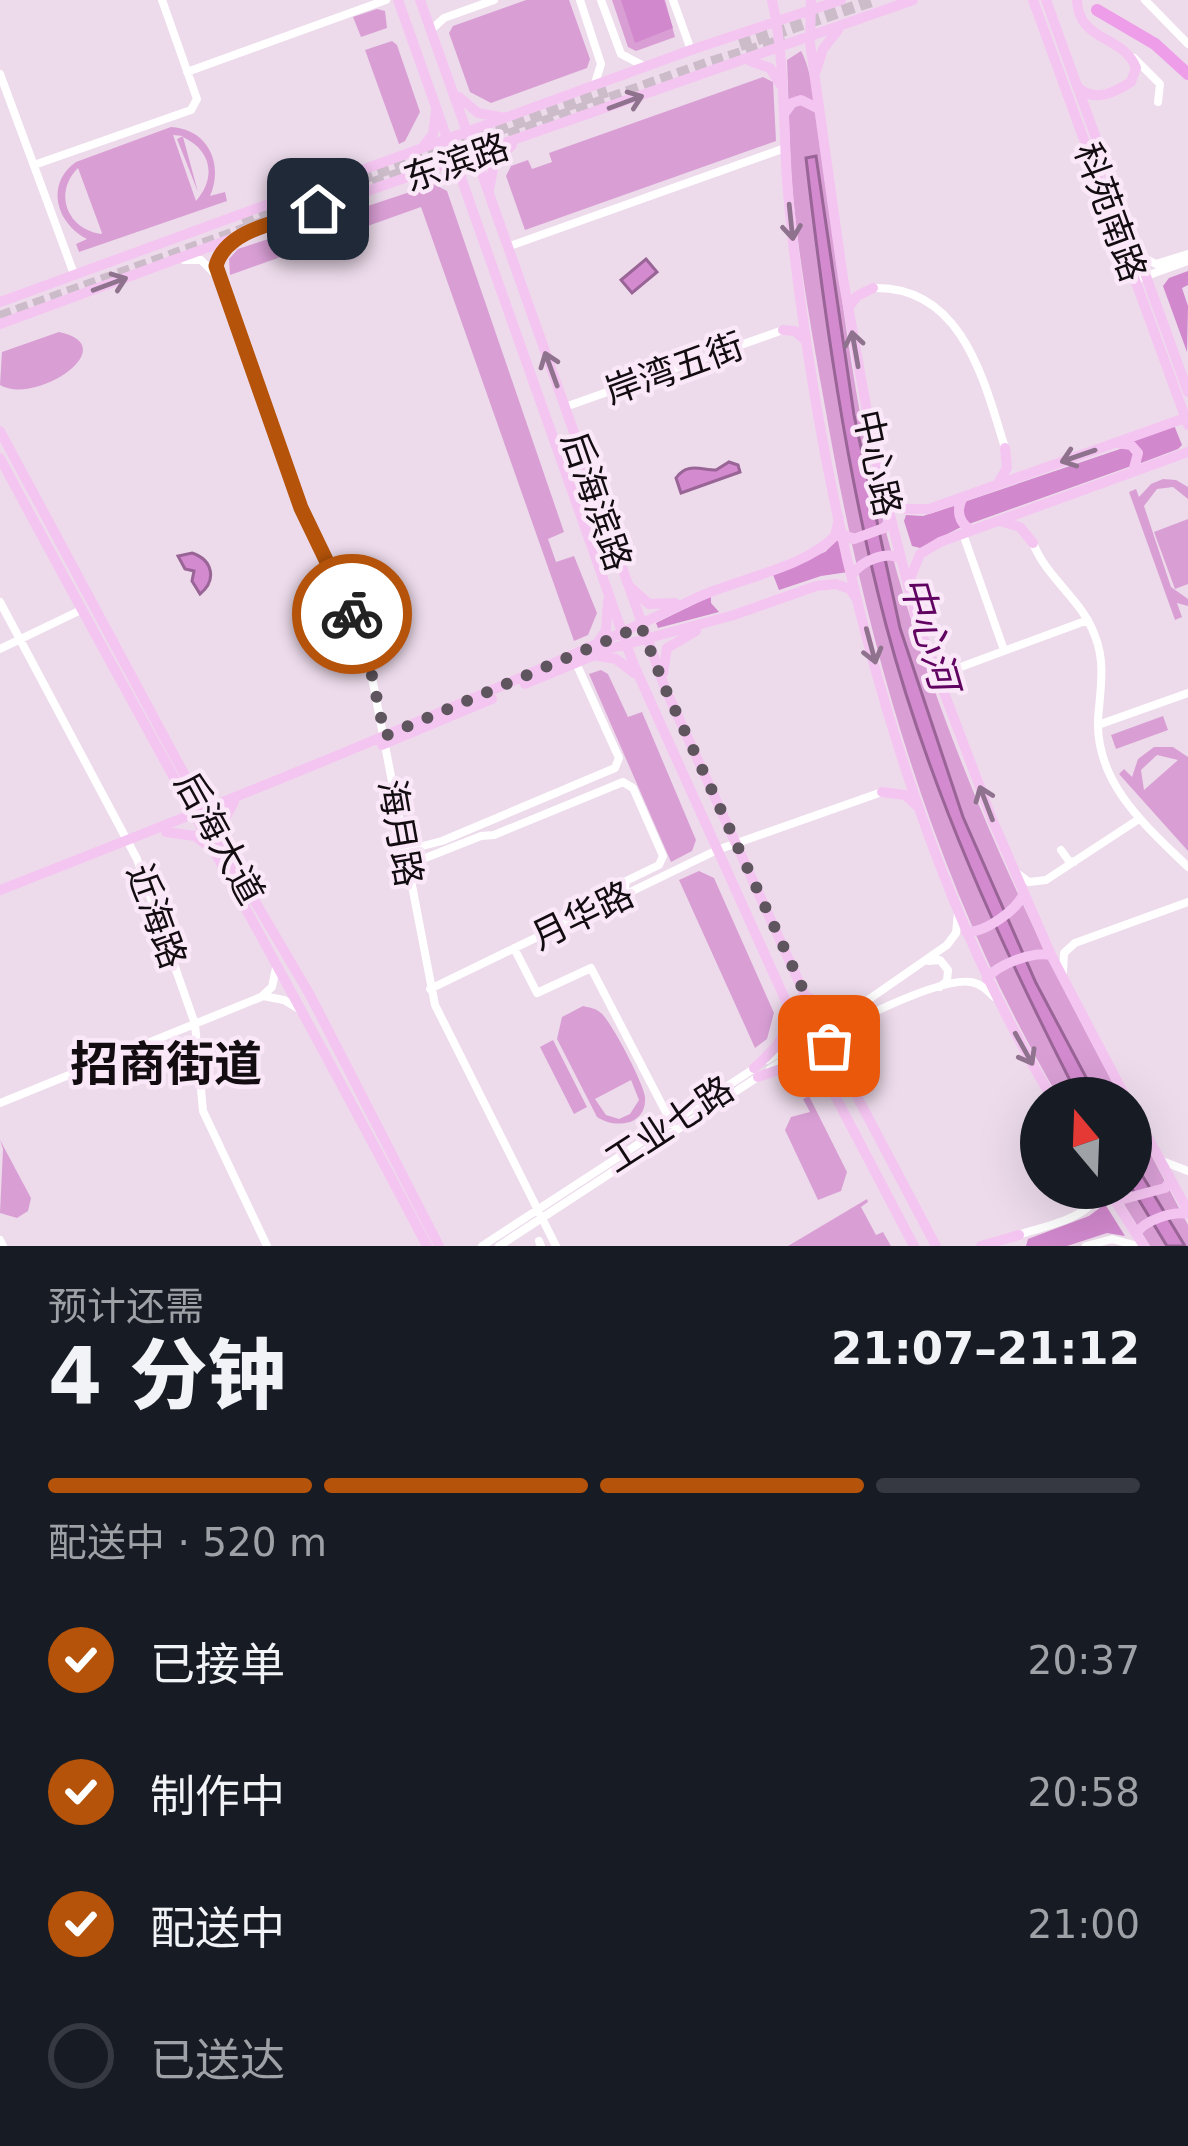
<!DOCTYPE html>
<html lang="zh">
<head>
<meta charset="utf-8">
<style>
	:root { --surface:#171b24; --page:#242831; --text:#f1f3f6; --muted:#9ea1a6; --line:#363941; --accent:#b45309 }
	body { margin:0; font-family:"DejaVu Sans","Noto Sans SC",sans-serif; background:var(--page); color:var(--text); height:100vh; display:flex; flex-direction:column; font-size:45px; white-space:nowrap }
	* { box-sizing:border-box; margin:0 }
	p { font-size:39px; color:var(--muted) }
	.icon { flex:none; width:66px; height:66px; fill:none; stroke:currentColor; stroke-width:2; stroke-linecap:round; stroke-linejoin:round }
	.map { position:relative; height:1246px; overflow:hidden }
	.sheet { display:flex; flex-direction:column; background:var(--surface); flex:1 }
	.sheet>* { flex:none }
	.needle { width:78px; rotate:341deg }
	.buttons { position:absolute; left:1020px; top:1077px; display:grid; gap:24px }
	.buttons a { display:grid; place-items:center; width:132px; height:132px; border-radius:50%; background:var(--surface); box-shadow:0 12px 48px #0002; font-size:60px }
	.pin { position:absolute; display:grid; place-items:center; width:102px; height:102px; color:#fff; margin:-51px; border-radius:24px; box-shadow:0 6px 18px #0006 }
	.courier { position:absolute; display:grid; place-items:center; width:120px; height:120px; margin:-60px; border:9px solid #b45309; border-radius:50%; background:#fff; color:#222; box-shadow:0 3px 15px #0007 }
	.overview em { font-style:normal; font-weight:800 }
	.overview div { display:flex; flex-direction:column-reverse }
	.overview { display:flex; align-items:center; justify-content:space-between; height:204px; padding:0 48px }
	h1 { font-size:78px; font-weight:800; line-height:90px }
	.bar { display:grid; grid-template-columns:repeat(4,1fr); gap:18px 12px; align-content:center; height:144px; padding:0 48px }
	.bar i { height:15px; border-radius:9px; background:var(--line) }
	.bar .current { background:var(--accent) }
	.bar p { grid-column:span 4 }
	ol { padding:0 48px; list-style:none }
	li { display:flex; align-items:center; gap:36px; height:132px }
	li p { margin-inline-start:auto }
	li .icon { padding:12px; border-radius:50%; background:var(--accent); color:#fff; stroke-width:4 }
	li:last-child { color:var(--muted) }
	li i { width:66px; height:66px; border:6px solid var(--line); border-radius:50% }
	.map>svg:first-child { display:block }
	.green { fill:#d99fd5; fill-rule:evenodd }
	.forest { fill:#d188cd }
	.water { fill:#d38acf; stroke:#996496; stroke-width:3 }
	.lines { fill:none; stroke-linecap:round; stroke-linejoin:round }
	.highway-tunnel { stroke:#ccbcca; stroke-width:12; stroke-dasharray:12 6; stroke-linecap:butt }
	.minor { stroke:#fff; stroke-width:8 }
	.major { stroke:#f5c5f2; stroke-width:10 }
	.highway { stroke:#ee9ee9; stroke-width:12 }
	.oneway { stroke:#8f728d }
	.done { stroke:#5f555e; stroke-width:12; stroke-dasharray:0 21.6 }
	.route { stroke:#b45309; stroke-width:15 }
	.labels { text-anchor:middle; stroke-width:9; stroke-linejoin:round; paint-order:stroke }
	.street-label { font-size:36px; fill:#130d12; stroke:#fae8f8 }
	.water-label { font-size:39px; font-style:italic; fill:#610361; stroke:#fae8f8 }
	.district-label { font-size:48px; font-weight:bold; fill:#130d12; stroke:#fae8f8 }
</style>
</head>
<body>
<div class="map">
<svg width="1188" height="1246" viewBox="0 0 1188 1246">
	<rect width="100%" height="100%" fill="#eddbeb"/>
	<path class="green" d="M526 0H569L590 59 587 68 491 103 470 92 449 33 453 26Z
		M612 0H665L675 37 636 51 628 47Z
		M377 9 385 11 387 28 361 37 353 17Z
		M392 41 397 45 420 112 405 141 399 144 365 50Z
		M801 51C816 77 823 160 828 193 840 287 852 381 872 473 920 693 1014 901 1121 1098H1059C935 887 868 652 826 412 813 341 800 268 793 196 789 151 789 105 787 60Z
		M763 77 773 82 776 141 525 230 506 176 511 166 528 160 532 169 552 162 549 153Z
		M171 127C208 129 224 164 210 196L225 192 227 201 79 252 76 244 87 239C56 223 45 184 76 162ZM173 135 183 136 177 139 198 192 183 137C211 150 217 177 196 201ZM78 168 102 233 101 234C67 229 53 193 78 168Z
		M434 184 447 191 564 532 548 539 556 562 574 556 597 613 588 635 574 641 421 207 230 275 229 259 238 249Z
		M59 332C126 346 35 406 0 385L2 352Z
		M1163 479 1176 480 1188 487V499L1173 487 1157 489 1144 506 1171 587 1188 599V606L1177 603 1182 617 1175 620 1129 492 1136 489 1139 497 1151 484Z
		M1188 519V584L1175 589 1154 532Z
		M601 670 608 674 628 717 642 712 696 840 692 851 671 862 589 674Z
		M1163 716 1168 730 1116 749 1111 735Z
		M1154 747H1173L1188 757V851L1119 774 1124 769 1132 777 1138 759ZM1157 755 1178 760 1144 790 1141 770Z
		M699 871 714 878 774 1013 767 1039 755 1048 679 880Z
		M583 1006C591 1008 595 1008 601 1013 611 1021 644 1084 645 1097 647 1126 615 1129 597 1117L557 1039 562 1017ZM631 1080 639 1100 630 1114 619 1119 606 1115 595 1099Z
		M553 1040 587 1107 574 1114 540 1047Z
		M809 1096 847 1172 841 1191 818 1200 785 1130 791 1117 810 1112 803 1099Z
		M1131 1117 1188 1225V1246H1150L1114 1188H1131Z
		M0 1140 31 1198 28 1211 17 1218 0 1213 3 1149Z
		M867 1199 868 1202 861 1207 876 1235 883 1232 891 1246H788Z"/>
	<path class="forest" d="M621 0H664L673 28 635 43Z
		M1188 271V285L1182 288 1188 306 1187 352 1163 286 1169 278Z
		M1174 425 1182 445 1178 449 1141 463 1129 442Z
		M1126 447 1133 450 1134 465 969 524 964 518V502Z
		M954 506 961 527 920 548 912 546 904 521 906 515 923 516Z
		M838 539 848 572 821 576 779 590 772 572 825 552Z
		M711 596V603L719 612 658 628 656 623Z
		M1105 1204 1125 1236 1107 1233 1067 1246H1026L1028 1239 1089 1216Z"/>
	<path class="water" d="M816 156 854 415 900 628 963 817 1036 983 1097 1098H1079C1001 946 930 791 886 625 846 472 824 314 806 158Z
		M646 259 657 272 632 293 621 280Z
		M729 462 738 465 740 472 681 493 676 478C687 462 701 470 716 470Z
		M192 553C213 560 217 580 200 594L192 581 194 571 185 569 178 556Z
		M1131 1157 1185 1246H1167L1131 1187Z"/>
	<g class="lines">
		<path class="highway-tunnel" d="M740 45 875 0
			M242 221 607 91
			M0 317 709 63 785 40"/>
		<path class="minor" d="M580 0 601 64 595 83
			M601 0 621 54 644 66
			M673 0 691 50
			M1145 0 1188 44
			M431 30 444 18 494 0
			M1134 58 1160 84 1158 102
			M187 72 386 0
			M0 74 74 274
			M34 165 191 110 197 99 162 0
			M233 241 217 258V276L301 508 348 604 369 662 435 1005 556 1246
			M507 247 785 148
			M1140 256 1156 264 1188 254
			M184 260H201L216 275
			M1135 280 1188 261
			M873 288C962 285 984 380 1005 448
			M565 407 783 330
			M963 534 1004 650
			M1033 543C1047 579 1082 599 1095 636 1106 663 1100 691 1098 720 1096 784 1146 826 1188 867
			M0 602 137 859 195 1024 203 1111 267 1246
			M0 649 81 610
			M942 687 958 668 1088 620
			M1098 725 1188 693
			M1061 850 1069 861 1074 862
			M403 851 442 841 615 768 619 758 576 663
			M405 866 481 836 494 835 623 782 633 788 663 856 659 865 626 881 624 893
			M1018 874 1029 882 1046 880 1139 819
			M514 948 537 993 591 968 672 1124
			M929 961 940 960 948 970 947 981 940 987
			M1063 972 1064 953 1075 943 1188 902
			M430 989 717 850 882 792
			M263 996 284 1000 299 1009
			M865 1002 947 945 956 933 958 913
			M767 1060 853 1010
			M770 1069C805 1046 932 976 971 982 981 984 987 990 994 997
			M0 1103 261 997 272 987 276 968
			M1162 1161 1188 1171
			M1018 1235C1044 1226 1093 1219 1100 1188
			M0 1240 3 1246
			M539 1241 541 1246
			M482 1246 755 1068
			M499 1246 758 1077
			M1086 1246 1112 1239 1138 1246"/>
		<path class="major" d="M398 0 633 663 790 1010 914 1246
			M420 0 665 688 815 1017 936 1246
			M772 0C784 53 783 108 786 162 788 208 794 253 800 298 835 562 914 869 1052 1098
			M811 0 810 43 843 278 875 456 917 621 992 819 1051 955 1126 1098
			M1033 0 1188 425
			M1046 0 1188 392
			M1077 0C1078 42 1124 35 1136 68L1131 82C1115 92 1095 103 1079 88
			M750 61 770 68 780 84
			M816 71 823 49 838 30
			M459 97 478 113 505 118
			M784 114 792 103 801 100 819 109
			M422 148 433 134 436 111
			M489 190 494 164 512 145
			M0 302 691 50 841 0
			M848 308 857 296 873 288
			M0 324 239 236 913 0
			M783 330 795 331 805 340
			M0 431 226 852 310 995 439 1246
			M1117 443 1131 445 1138 453 1133 472
			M0 458C141 722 289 981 427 1246
			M998 483 1007 468 1005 448
			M887 497 905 509H929L1188 417
			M963 497C956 510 958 522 971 530
			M1003 522 1020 527 1033 543
			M844 535 854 539 884 528 890 521
			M853 574C861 561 886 551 899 558
			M908 584 920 554 940 542 1188 452
			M629 586 649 604 675 603
			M596 645 606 630 608 601
			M598 656 616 659 634 673
			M663 673 667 648 696 631
			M525 684 612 648 734 615 816 586 836 584 850 589 856 598
			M382 745 492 699
			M882 792 905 795 916 805
			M166 832 195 836 207 845
			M224 843V820L234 802
			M0 890C233 799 467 706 694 599 735 579 803 569 835 536L839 518
			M966 932C985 933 1017 910 1024 893
			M987 979C997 964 1034 951 1051 955
			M810 998 834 1013 865 1002
			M844 1065 843 1039 860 1018
			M754 1068C773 1051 790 1037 786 1010
			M758 1077 795 1064 820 1077
			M1131 1107 1188 1211
			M1107 1188 1144 1246
			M1116 1201 1165 1188 1170 1181
			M1136 1234C1144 1220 1173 1211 1188 1214
			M981 1246 1019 1235"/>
		<path class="highway" d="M1097 10 1155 44 1188 74"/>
	</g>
	<defs><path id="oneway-shaft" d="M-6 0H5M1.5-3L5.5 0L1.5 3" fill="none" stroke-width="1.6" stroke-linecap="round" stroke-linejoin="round" transform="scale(3)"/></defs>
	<g class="oneway">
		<use href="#oneway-shaft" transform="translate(626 102) rotate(-20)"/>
		<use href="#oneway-shaft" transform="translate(791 222) rotate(84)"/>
		<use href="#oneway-shaft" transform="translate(110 284) rotate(-20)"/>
		<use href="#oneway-shaft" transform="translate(855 349) rotate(-100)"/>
		<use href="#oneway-shaft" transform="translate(551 369) rotate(-110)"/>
		<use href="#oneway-shaft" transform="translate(1078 456) rotate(161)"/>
		<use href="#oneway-shaft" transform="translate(871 646) rotate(75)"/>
		<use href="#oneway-shaft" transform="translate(986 803) rotate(-111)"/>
		<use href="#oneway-shaft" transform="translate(1024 1049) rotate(61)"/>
	</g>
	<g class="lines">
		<path class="done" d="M352 614 369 662 385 736 641 626 665 688 829 1046"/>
		<path class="route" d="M318 209C285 221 226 228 216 266L301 508 352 614"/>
	</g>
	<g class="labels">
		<g class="street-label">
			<text transform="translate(456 162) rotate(-19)" y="13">东滨路</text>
			<text transform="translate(1111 212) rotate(70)" y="13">科苑南路</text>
			<text transform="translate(674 368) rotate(-20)" y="13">岸湾五街</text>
			<text transform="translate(878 463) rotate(78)" y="13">中心路</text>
			<text transform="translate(597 501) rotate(71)" y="13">后海滨路</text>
			<text transform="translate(401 833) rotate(80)" y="13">海月路</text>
			<text transform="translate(220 838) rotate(61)" y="13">后海大道</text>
			<text transform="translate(582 915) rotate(-26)" y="13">月华路</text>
			<text transform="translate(157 916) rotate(70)" y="13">近海路</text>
			<text transform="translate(669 1124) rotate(-33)" y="13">工业七路</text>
		</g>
		<g class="water-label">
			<text transform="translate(930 633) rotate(74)" y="14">中心河</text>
		</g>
		<g class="district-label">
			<text x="166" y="1081">招商街道</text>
		</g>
	</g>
</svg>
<div class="buttons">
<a><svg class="needle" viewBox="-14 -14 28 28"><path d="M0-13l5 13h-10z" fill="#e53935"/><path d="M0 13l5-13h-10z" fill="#9ea1a6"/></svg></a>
</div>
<div class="pin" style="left:829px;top:1046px;background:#ea580c"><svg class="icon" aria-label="bag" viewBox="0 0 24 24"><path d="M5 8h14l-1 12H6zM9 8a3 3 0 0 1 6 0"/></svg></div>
<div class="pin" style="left:318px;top:209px;background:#1f2937"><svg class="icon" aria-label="home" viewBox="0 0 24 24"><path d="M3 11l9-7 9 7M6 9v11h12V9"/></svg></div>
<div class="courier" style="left:352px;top:614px"><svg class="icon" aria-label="bike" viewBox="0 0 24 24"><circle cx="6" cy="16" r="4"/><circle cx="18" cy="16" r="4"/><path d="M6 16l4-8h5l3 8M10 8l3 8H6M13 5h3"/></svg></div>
</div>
<section class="sheet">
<div class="overview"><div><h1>4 分钟</h1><p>预计还需</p></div><em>21:07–21:12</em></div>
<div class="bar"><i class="current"></i><i class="current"></i><i class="current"></i><i></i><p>配送中 · 520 m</p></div>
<ol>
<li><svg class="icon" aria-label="check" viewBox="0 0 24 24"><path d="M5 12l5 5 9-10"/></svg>已接单<p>20:37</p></li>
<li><svg class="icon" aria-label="check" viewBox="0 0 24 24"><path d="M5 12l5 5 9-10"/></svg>制作中<p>20:58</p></li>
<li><svg class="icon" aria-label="check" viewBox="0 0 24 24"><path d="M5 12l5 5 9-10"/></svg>配送中<p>21:00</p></li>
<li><i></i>已送达</li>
</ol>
</section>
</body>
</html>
